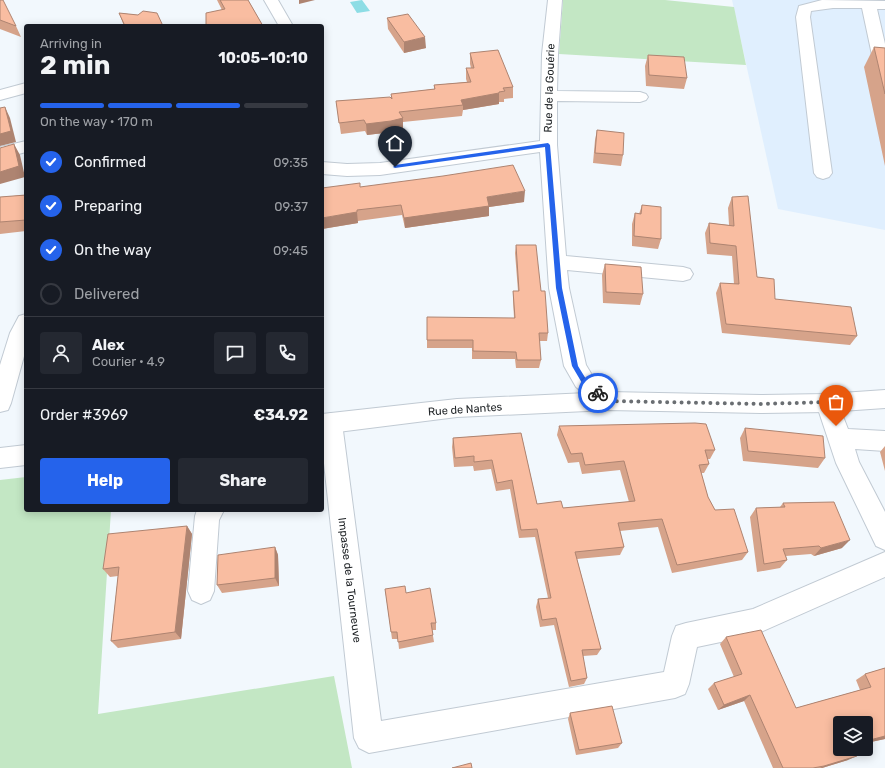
<!DOCTYPE html>
<html lang="en">
<head>
<meta charset="utf-8">
<style>
	:root { --surface:#171b24; --page:#242831; --text:#f1f3f6; --muted:#9ea1a6; --line:#363941; --accent:#2563eb }
	body { margin:0; font-family:Rubik,sans-serif; background:var(--page); color:var(--text); height:100vh; display:flex; flex-direction:column; font-size:15px; white-space:nowrap }
	* { box-sizing:border-box; margin:0 }
	p { font-size:13px; color:var(--muted) }
	.icon { flex:none; width:22px; height:22px; fill:none; stroke:currentColor; stroke-width:2; stroke-linecap:round; stroke-linejoin:round }
	.map { position:relative; flex:1; overflow:hidden }
	.drawer { position:absolute; left:24px; top:24px; width:300px; height:488px; display:flex; flex-direction:column; background:var(--surface); border-radius:4px; box-shadow:0 2px 10px #0003 }
	.drawer>* { flex:none }
	.controls { position:absolute; left:833px; top:716px; display:grid; gap:8px }
	.controls a { display:grid; place-items:center; width:40px; height:40px; border-radius:4px; background:var(--surface); box-shadow:0 2px 10px #0003; font-size:20px }
	.pin { position:absolute; display:grid; place-items:center; width:34px; height:34px; color:#fff; margin:-41px -17px; border-radius:50% 50% 50% 0; rotate:-45deg; box-shadow:0 0 4px #0007 }
	.pin .icon { rotate:45deg }
	.courier { position:absolute; display:grid; place-items:center; width:40px; height:40px; margin:-20px; border:3px solid #2563eb; border-radius:50%; background:#fff; color:#222; box-shadow:0 1px 5px #0007 }
	.headline em { font-style:normal; font-weight:700 }
	.headline div { display:flex; flex-direction:column-reverse }
	.headline { display:flex; align-items:center; justify-content:space-between; height:68px; padding:0 16px }
	h1 { font-size:26px; font-weight:700; line-height:30px }
	.bar { display:grid; grid-template-columns:repeat(4,1fr); gap:6px 4px; align-content:center; height:48px; padding:0 16px }
	.bar i { height:5px; border-radius:3px; background:var(--line) }
	.bar .on { background:var(--accent) }
	.bar p { grid-column:span 4 }
	.line { display:flex; align-items:center; gap:10px; padding:0 16px; border-top:1px solid var(--line) }
	.line div { flex:1 }
	.round { display:grid; place-items:center; flex:none; width:42px; height:42px; border-radius:4px; background:var(--page) }
	ol { padding:0 16px; list-style:none }
	li { display:flex; align-items:center; gap:12px; height:44px }
	li p { margin-inline-start:auto }
	li .icon { padding:4px; border-radius:50%; background:var(--accent); color:#fff; stroke-width:4 }
	li:last-child { color:var(--muted) }
	li i { width:22px; height:22px; border:2px solid var(--line); border-radius:50% }
	.primary-button { display:flex; gap:8px; margin-top:auto; padding:8px 16px }
	.primary-button a { flex:1; height:46px; border-radius:4px; background:var(--accent); color:#fff; font-size:16px; font-weight:700; line-height:46px; text-align:center }
	.primary-button a+a { background:var(--page); color:var(--text) }
	.map>svg:first-child { display:block }
	.built { fill:#e0effe }
	.green { fill:#c3e7c4 }
	.water { fill:#8ddde5 }
	.lines { fill:none; stroke-linecap:round; stroke-linejoin:round }
	.minor-casing { stroke:#c1cad3; stroke-width:2 }
	.major-casing { stroke:#c1cad3; stroke-width:2 }
	.minor { fill:#fff; fill-rule:evenodd }
	.major { fill:#fff; fill-rule:evenodd }
	.wall { fill:#d6a38a }
	.shaded-wall { fill:#ae8471 }
	.building { fill:#f9bda1; stroke:#ae8471 }
	.route { fill:#2563eb }
	.done { stroke:#6a6e72; stroke-width:4; stroke-dasharray:0 7.2 }
	.labels { text-anchor:middle; stroke-width:3; stroke-linejoin:round; paint-order:stroke }
	.street-label { font-size:11px; fill:#202427; stroke:#fff }
</style>
</head>
<body>
<div class="map">
<svg width="885" height="768" viewBox="0 0 885 768">
	<rect width="100%" height="100%" fill="#f2f8fd"/>
	<path class="built" d="M732 0H885V230L778 209Z"/>
	<path class="green" d="M563 0H665L734 7 746 65 559 54Z
		M26 477V510H111L98 714 334 676 352 768H0V480Z"/>
	<path class="water" d="M362 0 370 11 357 13 350 2Z"/>
	<g class="lines">
		<defs>
			<path id="minor" d="M264 0H278L293 26H279Z
				M548 0H562L558 54 557 91 640 92 646 94 648 97 646 100 640 102 557 101V145L566 256 683 267 690 269 693 274 690 279 683 281 567 270 569 288 586 365 592 375 616 395 619 401 616 407 608 410 600 407 576 387 564 366 549 288 540 152 380 175 347 176 322 174V162L347 164 380 163 540 141 542 54Z
				M822 0 885 1V9H877L885 44V61L875 58 872 55 862 8H833L811 11 810 17 832 173 829 177 823 179 817 177 814 173 796 17 799 6Z
				M26 83V93L0 100V90Z
				M26 141V152L0 159V147Z
				M26 314V349L11 403 8 410 0 412V365L10 333 19 316Z
				M827 394 835 396 848 429 885 431V451L855 449 859 462 885 512V550L876 546 836 463 816 403 819 396Z
				M331 413 339 416 342 423 381 721 664 672 672 636 676 626 686 623 753 609 885 552V577L754 635 697 647 689 684 685 694 675 698 369 753 359 748 354 738 322 445V418L323 416Z
				M197 510H224L219 520 214 591 210 600 201 604 192 600 188 591 195 516Z"/>
			<path id="major" d="M885 390V408L827 412 761 413 608 410 457 417 322 434V414L457 399 608 392 761 395 827 394Z
				M26 445V465L0 468V448Z"/>
		</defs>
		<use href="#minor" class="minor-casing"/>
		<use href="#major" class="major-casing"/>
		<use href="#minor" class="minor"/>
		<use href="#major" class="major"/>
	</g>
	<path class="wall" d="M0 0 16 26 21 37 0 29Z
		M217 0H248L263 26 222 10Z
		M119 13 138 15 163 26H124Z
		M387 18 426 48 404 53 388 29Z
		M874 47 885 48V166L864 67Z
		M470 53 513 87V98L504 99V102H499V104L463 110 462 116 403 122V128L392 132 367 135 365 131 341 134 336 101 391 98V94L434 89V85L467 82 466 79V68H471L470 64Z
		M648 55 687 78 684 89 646 86 645 66Z
		M597 130 623 155 621 166 593 163 595 140Z
		M360 187 524 202 489 207V216L405 228 402 215 358 221V223L322 229Z
		M26 195V231L0 234V197Z
		M732 197 757 277 775 299 857 336 850 345 722 333 716 293 720 283 734 284 732 256 707 254 705 233 709 223 729 225 728 208Z
		M642 205 661 239 658 249 632 246V224L635 213 639 214Z
		M516 245 541 291 548 333 547 341H539L541 360 539 368H516L515 359H472V348H427V340L514 318 513 299V291H518L515 253Z
		M605 264 643 294 640 305 603 303 602 275Z
		M559 426 715 450 710 459H707L709 464 704 473H701L708 497 715 510 748 552 742 560 672 573 658 527 620 531 624 547 620 555 577 559 601 649 597 655 583 656 587 678 584 684 569 687 554 625 540 627 536 607 538 599 548 598 535 537 519 538 510 489 496 491 491 469 474 471 473 466 454 467 452 447 453 438 521 433 537 504 563 508 629 502 620 470 582 474 579 462 568 463 557 435Z
		M745 428 825 458 818 468 743 461 740 438Z
		M885 446V471L880 452Z
		M783 503 842 548 814 556 811 554 786 556 787 560 780 568 757 572 750 517 756 508 780 507Z
		M187 526 192 534 181 639 118 648 111 641 118 576 110 577 103 569Z
		M275 547 278 555 279 586 222 593 217 585Z
		M385 589 406 593 436 623V630H432L434 642 399 649 398 639H392Z
		M726 637 796 708 860 690 856 680 865 674 885 668V739L866 743V723H840L848 760 822 768H773L744 701 718 710 708 689 714 683 734 677 720 644Z
		M570 713 622 743 618 748 576 755 568 719Z"/>
	<path class="shaded-wall" d="M299 0H315L299 4Z
		M425 37 426 48 404 53V42Z
		M499 93V104L463 110V105L461 100Z
		M5 107 10 118 16 142 0 146V134Z
		M403 118V128L392 132 367 135 366 124Z
		M14 144 20 155 25 177 0 184V172Z
		M525 191 524 202 489 207V216L405 228 404 218 487 197Z
		M357 212 358 223 322 229V218Z
		M187 526 192 534 181 639 175 632Z
		M850 540 842 548 814 556 821 548Z
		M275 547 278 555 279 586 275 578Z
		M750 695 744 701 718 710 724 705Z
		M885 736V739L866 743V741Z
		M857 756 848 760 822 768H820L824 766Z"/>
	<path class="building" d="M0 0H3L16 26 0 20Z
		M220 0H248L263 26H206V13L225 9Z
		M143 11 157 13 163 26H125L119 13 138 15Z
		M408 14 425 37 404 42 387 18Z
		M874 47 885 48V94Z
		M498 50 513 87 503 88 505 91 499 92V93L461 100 463 105 399 112 403 118 391 121 366 124 364 120 339 123 336 101 390 97 392 99 391 94 435 89 434 85 471 82 466 68H474L470 53Z
		M648 55 684 57 687 78 649 75Z
		M5 107 11 131 0 134V108Z
		M597 130 624 133 623 155 595 153Z
		M14 144 19 166 0 172V148Z
		M513 165 525 191 487 197 489 206 404 218 401 205 357 210V212L322 218V188L360 183V187L443 176Z
		M26 195V220L0 222V197Z
		M748 196 757 277 774 279 775 299 851 307 857 336 726 324 720 283 739 284 736 246 710 243 709 223 734 226 732 197Z
		M642 205 661 207V239L634 236 635 213 641 214Z
		M516 245H536L541 291H545L548 333H539L541 360H517L516 352 473 351V340H427V317L515 318 513 291H519Z
		M605 264 641 267 643 294 606 292Z
		M695 423 706 424 715 450H705L709 464 699 465 708 497 715 510 734 509 748 552 677 565 662 519 618 523 624 547 575 552 601 649 582 650 587 678 571 681 556 618 542 620 538 599 551 598 537 529 521 530 512 480 497 483 492 460 474 462V456L455 458 453 438 521 433 537 504 561 501 563 508 635 501 624 461 585 465 582 453 571 454 559 426Z
		M745 428 823 436 825 458 748 451Z
		M834 502 850 540 821 548 819 546 783 549 787 560 764 564 756 508 785 507 783 503Z
		M187 526 175 632 111 641 119 567 103 569 108 534Z
		M275 547V578L217 585 218 555Z
		M405 586 406 593 430 588 436 623H431L433 635 398 642 397 632H391L385 589Z
		M761 630 796 708 871 687 865 674 885 668V736L866 741V723H840V749H854L857 756 824 766 813 768H783L750 695 724 705 714 683 742 674 726 637Z
		M612 706 622 743 579 750 570 713Z
		M471 763 472 768H452Z"/>
	<path class="route" d="M548 143 550 145 562 288 578 366 586 379 601 391V395L598 396 582 383 572 366 556 288 545 147 395 168 393 167 395 165Z"/>
	<g class="lines">
		<path class="done" d="M598 393 608 401 761 404 827 402 836 426"/>
	</g>
	<g class="labels">
		<g class="street-label">
			<text transform="translate(549 88) rotate(-88)" y="4">Rue de la Gouérie</text>
			<text transform="translate(465 409) rotate(-4)" y="4">Rue de Nantes</text>
			<text transform="translate(350 580) rotate(83)" y="4">Impasse de la Tourneuve</text>
		</g>
	</g>
</svg>
<div class="controls">
<a><svg class="icon" aria-label="layers" viewBox="0 0 24 24"><path d="M12 4l9 5-9 5-9-5zM3 14l9 5 9-5"/></svg></a>
</div>
<div class="pin" style="left:836px;top:426px;background:#ea580c"><svg class="icon" aria-label="bag" viewBox="0 0 24 24"><path d="M5 8h14l-1 12H6zM9 8a3 3 0 0 1 6 0"/></svg></div>
<div class="pin" style="left:395px;top:167px;background:#1f2937"><svg class="icon" aria-label="home" viewBox="0 0 24 24"><path d="M3 11l9-7 9 7M6 9v11h12V9"/></svg></div>
<div class="courier" style="left:598px;top:393px"><svg class="icon" aria-label="bike" viewBox="0 0 24 24"><circle cx="6" cy="16" r="4"/><circle cx="18" cy="16" r="4"/><path d="M6 16l4-8h5l3 8M10 8l3 8H6M13 5h3"/></svg></div>
<section class="drawer">
<div class="headline"><div><h1>2 min</h1><p>Arriving in</p></div><em>10:05–10:10</em></div>
<div class="bar"><i class="on"></i><i class="on"></i><i class="on"></i><i></i><p>On the way · 170 m</p></div>
<ol>
<li><svg class="icon" aria-label="check" viewBox="0 0 24 24"><path d="M5 12l5 5 9-10"/></svg>Confirmed<p>09:35</p></li>
<li><svg class="icon" aria-label="check" viewBox="0 0 24 24"><path d="M5 12l5 5 9-10"/></svg>Preparing<p>09:37</p></li>
<li><svg class="icon" aria-label="check" viewBox="0 0 24 24"><path d="M5 12l5 5 9-10"/></svg>On the way<p>09:45</p></li>
<li><i></i>Delivered</li>
</ol>
<div class="line" style="height:72px"><a class="round"><svg class="icon" aria-label="person" viewBox="0 0 24 24"><circle cx="12" cy="8" r="4"/><path d="M4 21q1-7 8-7t8 7"/></svg></a><div><b>Alex</b><p>Courier · 4.9</p></div><a class="round"><svg class="icon" aria-label="chat" viewBox="0 0 24 24"><path d="M4 5h16v11H9l-5 4z"/></svg></a><a class="round"><svg class="icon" aria-label="phone" viewBox="0 0 24 24"><path d="M5 4h4l2 5-3 2q2 4 5 5l2-3 5 2v4C11 20 4 13 5 4z"/></svg></a></div>
<div class="line" style="height:52px"><div>Order #3969</div><b>€34.92</b></div>
<div class="primary-button"><a>Help</a><a>Share</a></div>
</section>
</div>
</body>
</html>
